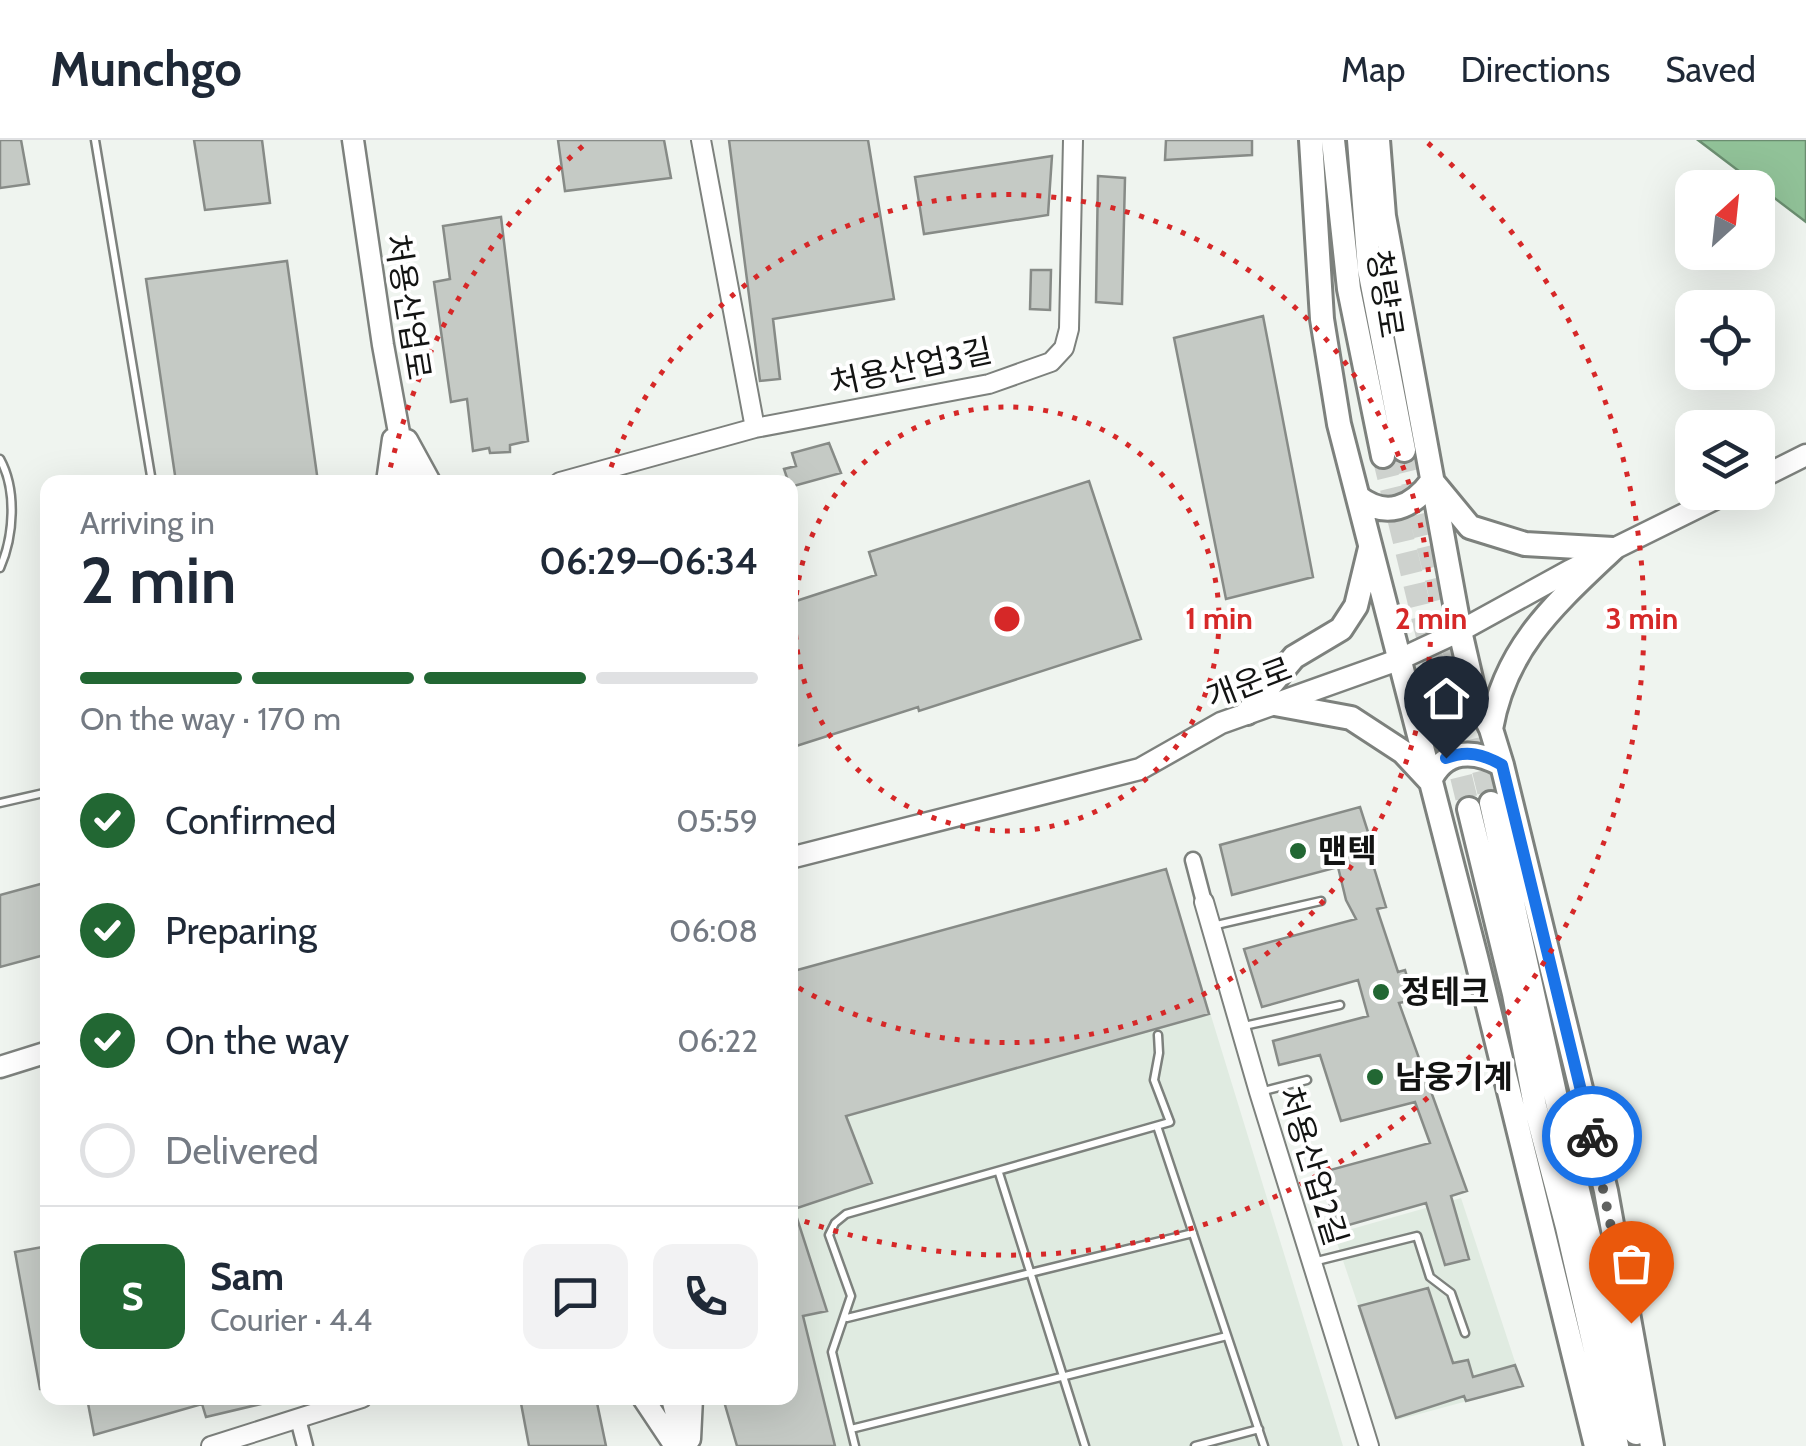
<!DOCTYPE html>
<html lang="en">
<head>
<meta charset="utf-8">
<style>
	:root { --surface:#fff; --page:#f2f2f3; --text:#1f2937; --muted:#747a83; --line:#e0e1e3; --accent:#226733 }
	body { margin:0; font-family:Cabin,"Noto Sans KR",sans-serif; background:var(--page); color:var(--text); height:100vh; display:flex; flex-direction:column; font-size:38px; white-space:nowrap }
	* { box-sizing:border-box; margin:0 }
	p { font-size:32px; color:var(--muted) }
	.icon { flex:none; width:55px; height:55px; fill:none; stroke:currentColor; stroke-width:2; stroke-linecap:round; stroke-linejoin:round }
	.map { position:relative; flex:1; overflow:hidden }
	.sheet { position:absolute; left:40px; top:335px; width:758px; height:930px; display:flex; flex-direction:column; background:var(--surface); border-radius:20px; box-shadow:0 10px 40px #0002 }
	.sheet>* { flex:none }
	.needle { width:65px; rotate:27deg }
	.buttons { position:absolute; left:1675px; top:30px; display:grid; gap:20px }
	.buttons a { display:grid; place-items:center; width:100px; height:100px; border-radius:20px; background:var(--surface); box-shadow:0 10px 40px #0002; font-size:50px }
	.pin { position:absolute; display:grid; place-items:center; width:85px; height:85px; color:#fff; margin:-102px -42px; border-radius:50% 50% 50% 0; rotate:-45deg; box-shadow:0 0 10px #0007 }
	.pin .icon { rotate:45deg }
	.courier { position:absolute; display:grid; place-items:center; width:100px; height:100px; margin:-50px; border:8px solid #1a73e8; border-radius:50%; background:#fff; color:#222; box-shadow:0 2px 12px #0007 }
	.headline em { font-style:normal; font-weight:600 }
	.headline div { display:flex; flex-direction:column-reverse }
	.headline { display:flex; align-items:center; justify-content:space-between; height:170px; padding:0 40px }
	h1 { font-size:65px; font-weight:600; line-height:75px }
	.bar { display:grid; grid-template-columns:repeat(4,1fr); gap:15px 10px; align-content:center; height:120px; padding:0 40px }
	.bar i { height:12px; border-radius:8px; background:var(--line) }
	.bar .active { background:var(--accent) }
	.bar p { grid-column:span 4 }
	.line { display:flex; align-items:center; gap:25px; padding:0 40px; border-top:2px solid var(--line) }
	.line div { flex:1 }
	.round { display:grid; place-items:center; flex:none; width:105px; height:105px; border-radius:20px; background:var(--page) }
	ol { padding:0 40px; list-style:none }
	li { display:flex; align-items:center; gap:30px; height:110px }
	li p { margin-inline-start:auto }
	li .icon { padding:10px; border-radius:50%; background:var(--accent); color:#fff; stroke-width:4 }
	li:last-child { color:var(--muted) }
	li i { width:55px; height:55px; border:5px solid var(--line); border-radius:50% }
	header { display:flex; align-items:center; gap:60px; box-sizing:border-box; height:140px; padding:0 50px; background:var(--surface); border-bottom:2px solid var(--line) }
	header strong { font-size:48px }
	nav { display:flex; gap:55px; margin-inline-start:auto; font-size:35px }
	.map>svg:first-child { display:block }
	.built { fill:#e0ebe1 }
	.water { fill:#91c298; stroke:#6b8e70; stroke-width:2.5 }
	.building { fill:#c5cac5; stroke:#878b87; stroke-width:2.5 }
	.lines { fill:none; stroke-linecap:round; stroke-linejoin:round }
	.trunk-tunnel { stroke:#ced2ce; stroke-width:22; stroke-dasharray:22 11; stroke-linecap:butt }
	.service-casing { stroke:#7d817d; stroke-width:11 }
	.minor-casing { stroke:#7d817d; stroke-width:19 }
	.tertiary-casing { stroke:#7d817d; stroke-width:22 }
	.secondary-casing { stroke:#7d817d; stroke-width:25 }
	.trunk-casing { stroke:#7d817d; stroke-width:28 }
	.service { stroke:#fff; stroke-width:6 }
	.minor { stroke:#fff; stroke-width:14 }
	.tertiary { stroke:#fff; stroke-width:18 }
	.secondary { stroke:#fff; stroke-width:20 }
	.trunk { stroke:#fff; stroke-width:22 }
	.done { stroke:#606260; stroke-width:10; stroke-dasharray:0 18 }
	.route { stroke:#1a73e8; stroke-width:12 }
	.ring { fill:none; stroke:#d62828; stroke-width:5; stroke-dasharray:5 10 }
	.poi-dot { fill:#226733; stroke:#fff; stroke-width:4 }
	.labels { text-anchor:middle; stroke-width:8; stroke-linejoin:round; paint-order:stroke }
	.street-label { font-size:32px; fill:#131413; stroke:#fff }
	.poi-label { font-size:32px; font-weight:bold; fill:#131413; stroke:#fff; text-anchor:start }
	.centre { fill:#d62828; stroke:#fff; stroke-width:5 }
	.ring-label { font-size:30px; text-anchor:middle; font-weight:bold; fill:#d62828; stroke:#fff; stroke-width:8; stroke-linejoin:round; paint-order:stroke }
</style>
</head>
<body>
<header>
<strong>Munchgo</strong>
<nav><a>Map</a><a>Directions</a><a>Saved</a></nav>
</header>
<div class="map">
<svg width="1806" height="1306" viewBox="0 0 1806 1306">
	<rect width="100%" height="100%" fill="#eff4ef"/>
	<path class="built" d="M1166 729 1343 1306H737L723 1258H790V832Z
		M1461 1058 1523 1246 1397 1280 1334 1094Z"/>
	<path class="water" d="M1698 0H1806V82Z"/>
	<path class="building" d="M0 0H21L29 44 0 48Z
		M194 0H262L270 63 205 70Z
		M558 0H664L671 38 565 51Z
		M729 0H868L894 159 773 179 780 239 760 241Z
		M1166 0H1252V15L1165 20Z
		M1052 16 1048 75 924 94 915 37Z
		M1098 36 1125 38 1122 164 1096 162Z
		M501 77 528 301 510 305V312L490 313 489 308 473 311 467 259 451 262 434 142 450 139 443 86Z
		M287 121 318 342H176L146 139Z
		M1031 130H1051L1050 170 1030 169Z
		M1263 176 1313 437 1226 459 1174 198Z
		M829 303 841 333 790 347 784 329 796 326 792 313Z
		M1089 341 1141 499 919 571 918 567 790 608V463L876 435 869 412Z
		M1360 667 1376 717 1371 718 1386 767 1377 769 1398 832 1405 830 1414 860 1399 863 1467 1051 1451 1056 1469 1119 1445 1125 1426 1063 1338 1088 1319 1033 1430 1003 1415 962 1341 981 1320 915 1279 925 1273 901 1368 876 1358 840 1262 867 1244 809 1356 779 1346 760 1338 727 1232 755 1220 705Z
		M1166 729 1209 874 846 976 872 1043 794 1069 827 1171 803 1176 835 1306H737L723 1258H790V832Z
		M48 742V814L0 827V755Z
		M48 1106V1249H40L15 1112Z
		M1428 1148 1453 1223 1468 1220 1473 1237 1515 1225 1523 1246 1466 1261 1464 1256 1396 1278 1359 1166Z
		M87 1258H264L265 1263 206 1277 202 1264 94 1295Z
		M520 1258H596L606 1306H529Z"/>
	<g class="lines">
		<path class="trunk-tunnel" d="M1404 310 1491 663
			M1383 316 1469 669"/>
		<defs>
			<path id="service" d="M95 0 152 342
				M0 319C17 350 14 396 0 428
				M0 663 48 652
				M1212 786 1321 761
				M1244 886 1340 865
				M1260 952 1307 940
				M1157 986 1264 1306
				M999 1033 1085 1306
				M1313 1122 1417 1096 1430 1137 1451 1153 1465 1193
				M847 1178 1193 1093
				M851 1289 1227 1196
				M855 1306 832 1212 851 1156 829 1095 835 1083 846 1074 1170 982 1154 940 1159 913 1158 895
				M1195 1306 1259 1289"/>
			<path id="minor" d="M1193 720 1204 762
				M298 1279 305 1306"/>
			<path id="tertiary" d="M701 0 755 288
				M560 342 755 288 989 244 1051 222 1064 208 1069 189 1073 0
				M1204 762 1259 952 1369 1306
				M211 1306 362 1258"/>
			<path id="secondary" d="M353 0 383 205 408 342
				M407 300 430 342
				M1758 339 1806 315
				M387 342 393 299
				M790 718 1140 629 1221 583 1398 520 1460 491 1569 431 1729 352
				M0 927 48 912
				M643 1258 675 1306
				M672 1258 684 1306
				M690 1299 692 1258"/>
			<path id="trunk" d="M1311 0 1322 179 1339 284 1476 817 1596 1306
				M1333 0 1349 149 1383 316
				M1359 0 1369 129 1404 310
				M1378 0 1384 76 1460 491 1475 556 1491 589 1502 625 1606 1051 1652 1306
				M1358 357C1386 379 1412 368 1432 341L1470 387 1525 404 1613 409
				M1275 564 1351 578 1403 612 1430 641C1444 609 1474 609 1502 625
				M1247 573 1294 517 1341 489 1356 466 1370 408
				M1491 589C1505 507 1555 464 1613 409
				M1491 663 1556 958 1636 1293
				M1469 669 1514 854 1535 966 1567 1087 1617 1306"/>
		</defs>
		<use href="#service" class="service-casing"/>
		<use href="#minor" class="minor-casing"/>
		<use href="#tertiary" class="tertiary-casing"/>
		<use href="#secondary" class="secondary-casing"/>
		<use href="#trunk" class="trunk-casing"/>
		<use href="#service" class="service"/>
		<use href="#minor" class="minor"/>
		<use href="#tertiary" class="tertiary"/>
		<use href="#secondary" class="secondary"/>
		<use href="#trunk" class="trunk"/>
	</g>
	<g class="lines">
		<path class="done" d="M1592 996 1631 1183"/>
		<path class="route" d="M1446 618C1467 610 1483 614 1502 625L1592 996"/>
	</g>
	<g class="ring">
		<circle cx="1007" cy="479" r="212"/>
		<path d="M606 341A424 424 0 1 1 792 844"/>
		<path d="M387 342A635 635 0 0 1 586 3M1428 3A635 635 0 0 1 795 1078"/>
	</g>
	<g class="poi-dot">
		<circle cx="1298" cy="711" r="10"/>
		<circle cx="1381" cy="852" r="10"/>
		<circle cx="1375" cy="937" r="10"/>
	</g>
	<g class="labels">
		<g class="street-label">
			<text transform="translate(1385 154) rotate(81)" y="11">청량로</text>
			<text transform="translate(408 167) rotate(81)" y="11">처용산업로</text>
			<text transform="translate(911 227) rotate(-12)" y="11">처용산업3길</text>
			<text transform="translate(1249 543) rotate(-21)" y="11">개운로</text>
			<text transform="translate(1313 1026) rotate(73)" y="11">처용산업2길</text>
		</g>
		<g class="poi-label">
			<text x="1318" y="722">맨텍</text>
			<text x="1401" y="863">정테크</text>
			<text x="1395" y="948">남웅기계</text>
		</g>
	</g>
	<circle cx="1007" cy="479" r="15" class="centre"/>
	<g class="ring-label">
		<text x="1219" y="489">1 min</text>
		<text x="1431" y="489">2 min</text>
		<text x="1642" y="489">3 min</text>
	</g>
</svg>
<div class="buttons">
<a><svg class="needle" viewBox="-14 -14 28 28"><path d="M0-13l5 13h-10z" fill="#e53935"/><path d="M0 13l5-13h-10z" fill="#747a83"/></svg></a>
<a><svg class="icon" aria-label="locate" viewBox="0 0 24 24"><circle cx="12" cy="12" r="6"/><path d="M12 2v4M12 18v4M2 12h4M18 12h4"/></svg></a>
<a><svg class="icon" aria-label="layers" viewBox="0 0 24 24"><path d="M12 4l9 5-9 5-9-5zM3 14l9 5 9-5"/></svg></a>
</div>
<div class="pin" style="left:1631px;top:1183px;background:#ea580c"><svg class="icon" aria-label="bag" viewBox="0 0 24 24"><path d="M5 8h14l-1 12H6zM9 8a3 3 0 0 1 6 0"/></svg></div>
<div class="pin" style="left:1446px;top:618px;background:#1f2937"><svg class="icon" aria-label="home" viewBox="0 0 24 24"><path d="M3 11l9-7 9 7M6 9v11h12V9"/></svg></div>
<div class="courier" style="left:1592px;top:996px"><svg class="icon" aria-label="bike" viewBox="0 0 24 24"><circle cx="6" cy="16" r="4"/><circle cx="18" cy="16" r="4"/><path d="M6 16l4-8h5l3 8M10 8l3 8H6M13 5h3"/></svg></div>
<section class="sheet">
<div class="headline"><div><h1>2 min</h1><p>Arriving in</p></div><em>06:29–06:34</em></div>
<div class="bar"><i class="active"></i><i class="active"></i><i class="active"></i><i></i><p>On the way · 170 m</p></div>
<ol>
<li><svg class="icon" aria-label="check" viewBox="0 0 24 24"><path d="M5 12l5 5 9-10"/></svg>Confirmed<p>05:59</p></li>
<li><svg class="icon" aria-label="check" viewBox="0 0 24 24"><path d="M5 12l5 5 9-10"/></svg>Preparing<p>06:08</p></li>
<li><svg class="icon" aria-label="check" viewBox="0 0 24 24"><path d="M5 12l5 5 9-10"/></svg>On the way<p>06:22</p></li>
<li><i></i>Delivered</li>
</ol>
<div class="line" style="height:180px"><b class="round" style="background:var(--accent);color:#fff">S</b><div><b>Sam</b><p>Courier · 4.4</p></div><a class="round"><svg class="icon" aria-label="chat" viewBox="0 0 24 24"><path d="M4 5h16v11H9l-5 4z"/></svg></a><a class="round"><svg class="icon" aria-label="phone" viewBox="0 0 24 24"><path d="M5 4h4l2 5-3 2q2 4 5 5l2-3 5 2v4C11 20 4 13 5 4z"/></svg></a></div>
</section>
</div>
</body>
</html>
